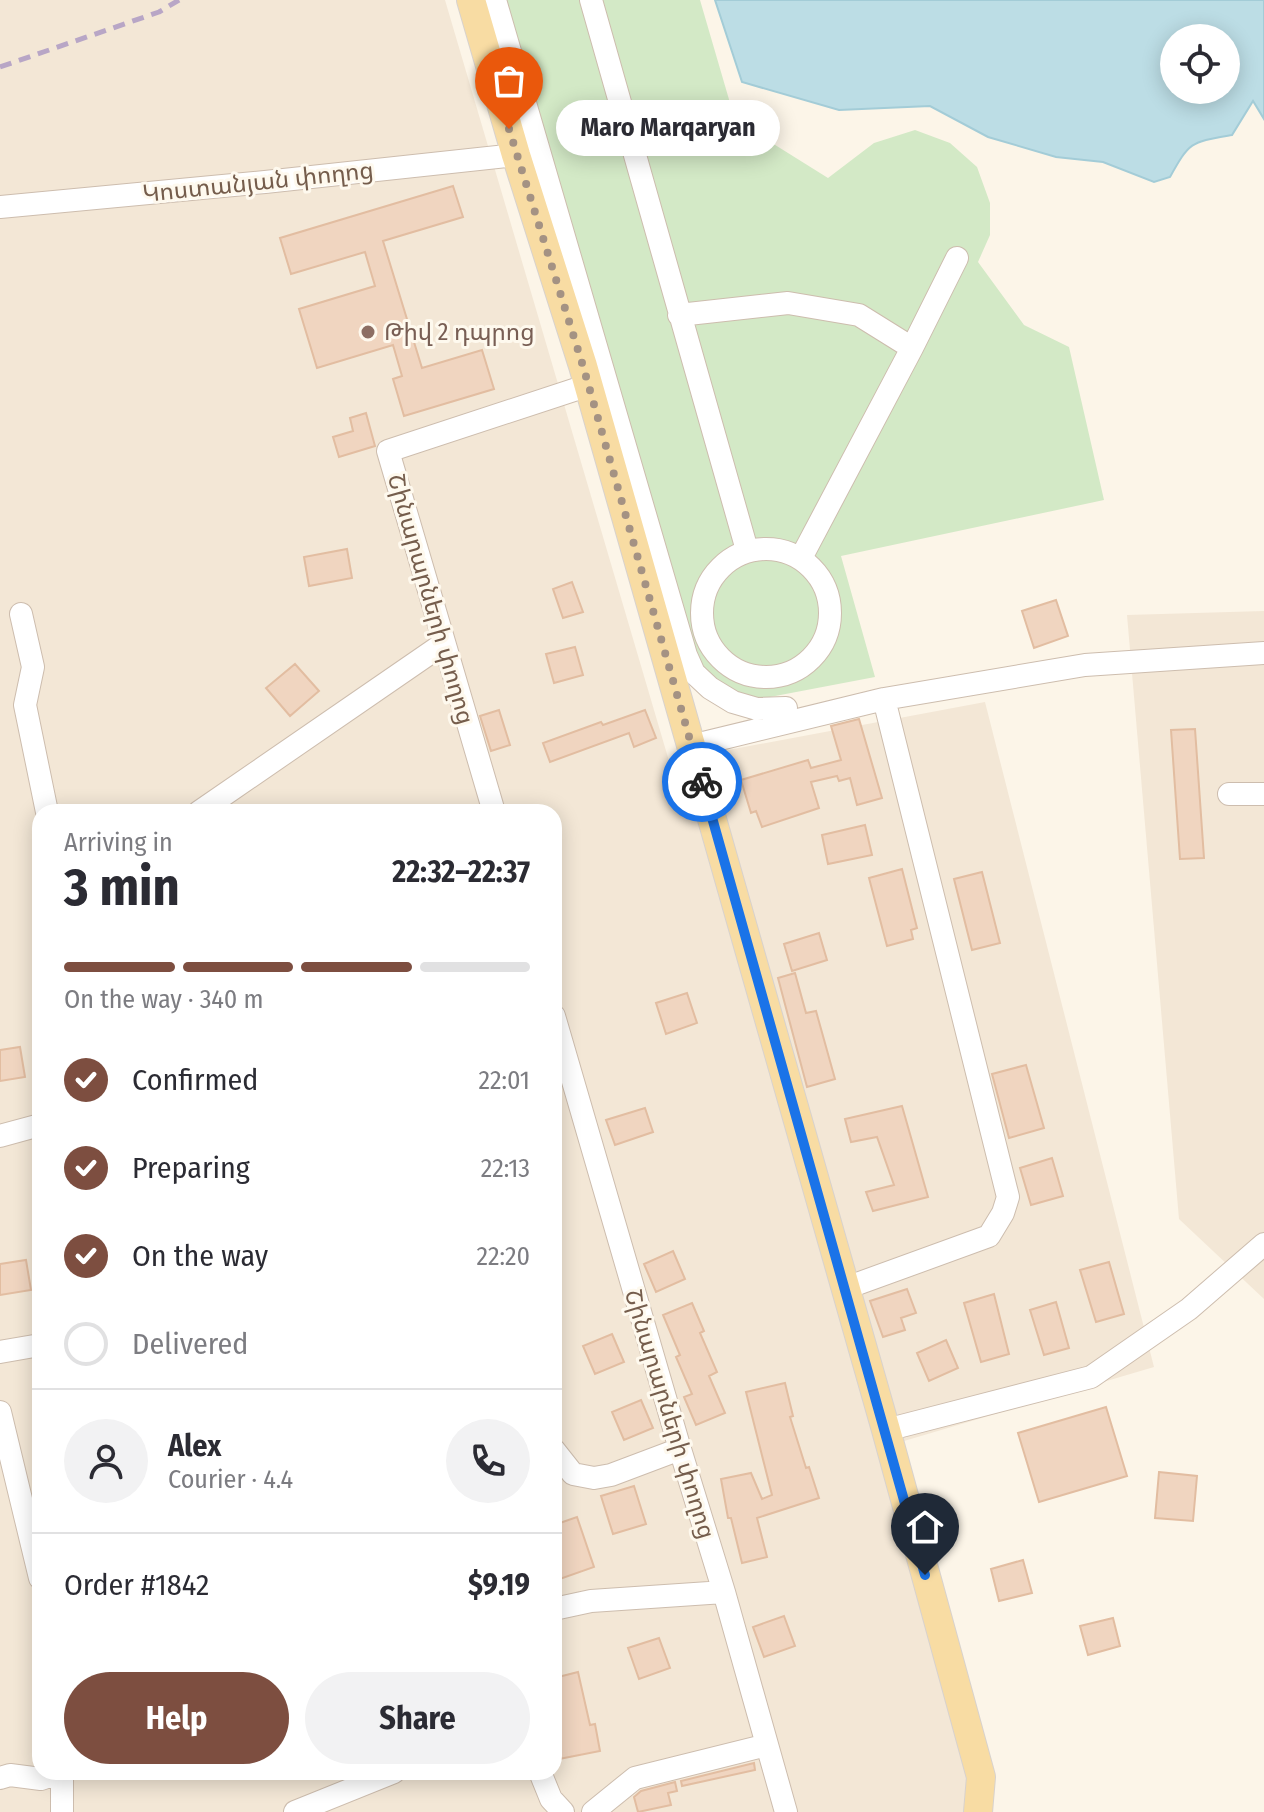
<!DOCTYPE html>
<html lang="en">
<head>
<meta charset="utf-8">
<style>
	:root { --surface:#fff; --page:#f2f2f3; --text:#2b2b33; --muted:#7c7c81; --line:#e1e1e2; --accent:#7d4e40 }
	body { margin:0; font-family:"Fira Sans Condensed","Noto Sans Armenian",sans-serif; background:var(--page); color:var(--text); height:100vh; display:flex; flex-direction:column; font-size:30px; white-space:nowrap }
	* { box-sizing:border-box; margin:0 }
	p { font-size:26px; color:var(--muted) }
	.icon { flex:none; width:44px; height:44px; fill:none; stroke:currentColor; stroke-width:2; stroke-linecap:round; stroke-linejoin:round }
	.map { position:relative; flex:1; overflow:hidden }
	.side { position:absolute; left:32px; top:804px; width:530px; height:976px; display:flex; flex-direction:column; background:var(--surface); border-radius:24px; box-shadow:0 4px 20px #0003 }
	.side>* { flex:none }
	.buttons { position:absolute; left:1160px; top:24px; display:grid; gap:16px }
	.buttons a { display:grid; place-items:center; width:80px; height:80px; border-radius:50%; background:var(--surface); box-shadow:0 4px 20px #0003; font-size:40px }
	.pin { position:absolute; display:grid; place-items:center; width:68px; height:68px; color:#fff; margin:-82px -34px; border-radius:50% 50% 50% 0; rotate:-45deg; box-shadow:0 0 8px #0007 }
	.pin .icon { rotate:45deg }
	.courier { position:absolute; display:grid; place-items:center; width:80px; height:80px; margin:-40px; border:6px solid #1a73e8; border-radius:50%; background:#fff; color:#222; box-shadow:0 2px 10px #0007 }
	.bubble { position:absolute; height:56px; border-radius:28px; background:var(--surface); box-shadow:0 4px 20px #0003; font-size:26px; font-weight:700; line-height:56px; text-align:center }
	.summary em { font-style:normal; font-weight:700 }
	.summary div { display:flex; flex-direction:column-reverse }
	.summary { display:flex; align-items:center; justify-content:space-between; height:136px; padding:0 32px }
	h1 { font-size:52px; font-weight:700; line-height:60px }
	.bar { display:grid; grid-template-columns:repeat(4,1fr); gap:12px 8px; align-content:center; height:96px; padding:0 32px }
	.bar i { height:10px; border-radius:6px; background:var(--line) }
	.bar .on { background:var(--accent) }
	.bar p { grid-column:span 4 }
	.line { display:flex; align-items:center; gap:20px; padding:0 32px; border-top:2px solid var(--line) }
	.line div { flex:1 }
	.round { display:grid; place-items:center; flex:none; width:84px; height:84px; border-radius:42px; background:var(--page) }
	ol { padding:0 32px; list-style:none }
	li { display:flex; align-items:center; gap:24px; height:88px }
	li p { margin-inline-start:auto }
	li .icon { padding:8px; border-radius:50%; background:var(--accent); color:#fff; stroke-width:4 }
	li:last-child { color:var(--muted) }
	li i { width:44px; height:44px; border:4px solid var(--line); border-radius:50% }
	.action { display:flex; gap:16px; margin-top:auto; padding:16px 32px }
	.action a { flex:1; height:92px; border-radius:48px; background:var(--accent); color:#fff; font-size:32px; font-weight:700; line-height:92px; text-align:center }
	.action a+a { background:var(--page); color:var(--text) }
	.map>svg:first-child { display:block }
	.residential { fill:#f3e7d6; fill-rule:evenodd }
	.green { fill:#d3e9c6 }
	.water { fill:#bcdde5; stroke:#a3ccd7; stroke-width:2; fill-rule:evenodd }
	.building { fill:#f0d5c0; stroke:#e2bda1; stroke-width:2 }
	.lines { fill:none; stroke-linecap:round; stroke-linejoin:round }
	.minor-casing { stroke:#cdbdae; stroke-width:24 }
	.major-casing { stroke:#d8d2cd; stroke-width:30 }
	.minor { stroke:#fff; stroke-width:22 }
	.major { stroke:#f8dca3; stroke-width:28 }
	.rail { stroke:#b8a6c6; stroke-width:5; stroke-dasharray:12 8; stroke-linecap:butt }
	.done { stroke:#a49283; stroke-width:8; stroke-dasharray:0 14.4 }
	.route { stroke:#1a73e8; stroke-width:10 }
	.education-dot { fill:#8d6e63; stroke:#fef9ee; stroke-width:3 }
	.labels { text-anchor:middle; stroke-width:6; stroke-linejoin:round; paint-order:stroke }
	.street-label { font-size:24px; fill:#755d4c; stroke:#fef9ee }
	.education-label { font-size:24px; fill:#785e54; stroke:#fef9ee; text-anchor:start }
</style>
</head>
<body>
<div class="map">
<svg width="1264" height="1812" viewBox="0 0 1264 1812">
	<rect width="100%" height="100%" fill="#fcf5e8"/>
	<path class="residential" d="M0 0H445L669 761 985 702 1154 1367 877 1449 974 1798 972 1812H0ZM40 812H554V1772H40Z
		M1264 611V1299L1179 1219 1127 615Z"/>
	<path class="green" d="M501 0H700L735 120 828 178 874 143 915 130 950 143 977 167 990 203V235L978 262 1024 325 1069 347 1104 500 841 556 875 677 754 700 697 673Z"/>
	<path class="water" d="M715 0H1264V119L1253 101 1232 135C1191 142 1190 141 1170 177L1154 182 1103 162 1056 157 988 137 930 106 839 110 742 82ZM1174 38H1226V90H1174Z"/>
	<path class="building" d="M453 186 463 217 383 241 422 368 482 350 494 389 404 416 393 379 402 376 393 345 317 368 299 309 375 286 365 252 291 274 280 238Z
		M366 413 375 446 339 457 333 437 353 431 350 418Z
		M347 549 352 578 309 586 304 557Z
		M572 582 583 612 563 618 553 589Z
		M1056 600 1068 636 1034 648 1022 611Z
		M575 647 583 675 554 683 546 654Z
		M295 664 319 691 290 716 266 688Z
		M499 710 510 745 491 751 480 716Z
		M645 710 656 738 634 747 629 733 550 762 543 743 601 722 603 725Z
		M859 719 882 798 857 805 850 778 839 781 837 776 811 782 819 808 762 827 756 811 751 813 741 780 808 760 811 768 841 760 831 726Z
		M1195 729 1204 858 1180 859 1171 730Z
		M865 825 872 855 828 864 822 835Z
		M902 869 917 928 911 930 913 939 887 946 869 878Z
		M982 872 1000 943 972 950 954 879Z
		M819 933 827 960 792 971 784 944Z
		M795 973 806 1013 816 1011 835 1079 807 1087 778 978Z
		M687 993 697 1023 666 1034 656 1003Z
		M20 1047 25 1077 0 1081V1050Z
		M1026 1065 1044 1128 1009 1138 992 1074Z
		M902 1106 928 1197 873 1211 866 1192 894 1185 877 1137 851 1142 845 1119Z
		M645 1108 653 1132 615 1145 606 1120Z
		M1052 1158 1063 1196 1031 1205 1020 1168Z
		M673 1251 685 1279 656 1292 644 1264Z
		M26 1260 31 1290 0 1295V1264Z
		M1109 1262 1124 1314 1096 1322 1080 1270Z
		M907 1289 916 1313 901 1318 905 1330 883 1337 870 1301Z
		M994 1294 1009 1354 981 1362 964 1303Z
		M1056 1302 1069 1348 1044 1355 1030 1310Z
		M692 1303 704 1331 700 1333 717 1372 709 1376 725 1413 696 1425 684 1397 692 1394 676 1357 680 1355 663 1315Z
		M612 1334 624 1362 595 1374 583 1346Z
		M946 1340 958 1368 929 1381 917 1353Z
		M785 1383 793 1416 790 1417 806 1468 809 1467 819 1498 757 1518 767 1557 742 1563 731 1518H728L721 1479 751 1473 762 1499 772 1495 746 1392Z
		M641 1400 653 1428 624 1440 612 1412Z
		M1106 1407 1127 1476 1039 1502 1018 1433Z
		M1159 1472 1197 1476 1193 1521 1155 1518Z
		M634 1486 646 1524 613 1534 601 1496Z
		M577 1517 594 1567 557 1580 554 1571V1525Z
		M1023 1560 1032 1593 999 1601 991 1569Z
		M784 1616 795 1646 764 1657 753 1627Z
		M1113 1618 1120 1646 1088 1655 1080 1626Z
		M659 1638 670 1668 639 1679 628 1648Z
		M578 1672 590 1725 595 1724 600 1751 554 1760V1678Z
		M754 1763 755 1770 682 1786 681 1781Z
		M675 1782 677 1791 668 1793 671 1805 638 1812 634 1797 641 1791Z"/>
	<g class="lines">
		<defs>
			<path id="minor" d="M495 0 686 655 694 673 710 688 733 702 757 709 786 708
				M591 0 747 550
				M0 207 265 182 516 155
				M679 315 788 303 859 315 912 348 801 558
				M912 348 957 258
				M702 613a64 64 0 1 1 128 0a64 64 0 1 1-128 0Z
				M21 614 33 667 25 705 47 812
				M691 746 884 699 1085 665 1264 653
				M1229 794H1264
				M199 812 443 644
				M494 812 388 451 589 385
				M554 1016 680 1449 724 1592 786 1812
				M0 1136 40 1125
				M846 1288 989 1236 1003 1213 1008 1197 884 699
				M0 1352 40 1345
				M0 1412 40 1578
				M886 1430 1091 1377 1189 1309 1264 1244
				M554 1450 573 1474 594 1478 611 1475 680 1449
				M554 1609 591 1601 724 1592
				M540 1772 551 1799 563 1812
				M0 1778 10 1775 41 1779 61 1772
				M62 1812V1772
				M295 1812 394 1772
				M593 1812 635 1778 767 1745"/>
			<path id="major" d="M471 0 516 155 583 366 886 1430 981 1777 978 1812"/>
		</defs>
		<use href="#minor" class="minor-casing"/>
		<use href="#major" class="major-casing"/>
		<use href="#minor" class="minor"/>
		<use href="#major" class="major"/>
		<path class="rail" d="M0 67 159 12 179 0"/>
	</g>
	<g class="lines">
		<path class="done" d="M509 129 583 366 702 782"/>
		<path class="route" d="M702 782 925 1575"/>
	</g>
	<circle class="education-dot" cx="368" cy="332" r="8"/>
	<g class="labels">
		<g class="street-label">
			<text transform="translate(258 182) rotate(-6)" y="8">Կոստանյան փողոց</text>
			<text transform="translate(431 599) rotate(74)" y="8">Շինարարների փողոց</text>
			<text transform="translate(670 1414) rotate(73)" y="8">Շինարարների փողոց</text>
		</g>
		<g class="education-label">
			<text x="384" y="340">Թիվ 2 դպրոց</text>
		</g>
	</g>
</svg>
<div class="buttons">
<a><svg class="icon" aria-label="locate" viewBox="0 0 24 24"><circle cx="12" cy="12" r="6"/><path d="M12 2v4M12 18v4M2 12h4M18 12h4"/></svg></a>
</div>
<div class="pin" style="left:509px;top:129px;background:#ea580c"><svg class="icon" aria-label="bag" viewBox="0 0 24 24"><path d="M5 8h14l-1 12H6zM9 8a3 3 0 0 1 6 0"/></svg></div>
<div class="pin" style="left:925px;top:1575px;background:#1f2937"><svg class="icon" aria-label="home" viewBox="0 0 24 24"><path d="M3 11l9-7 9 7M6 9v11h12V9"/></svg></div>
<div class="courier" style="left:702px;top:782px"><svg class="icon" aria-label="bike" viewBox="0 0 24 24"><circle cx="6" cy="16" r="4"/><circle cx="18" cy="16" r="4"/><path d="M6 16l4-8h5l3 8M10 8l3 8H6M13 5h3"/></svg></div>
<div class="bubble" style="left:556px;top:100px;width:224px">Maro Marqaryan</div>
<section class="side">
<div class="summary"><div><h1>3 min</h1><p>Arriving in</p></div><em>22:32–22:37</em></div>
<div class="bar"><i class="on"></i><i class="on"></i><i class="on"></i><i></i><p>On the way · 340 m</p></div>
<ol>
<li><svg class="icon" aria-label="check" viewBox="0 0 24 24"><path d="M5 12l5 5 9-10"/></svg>Confirmed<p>22:01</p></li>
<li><svg class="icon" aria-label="check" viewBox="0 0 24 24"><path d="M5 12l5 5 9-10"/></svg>Preparing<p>22:13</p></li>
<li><svg class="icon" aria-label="check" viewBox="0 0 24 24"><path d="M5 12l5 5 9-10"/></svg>On the way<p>22:20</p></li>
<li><i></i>Delivered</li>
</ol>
<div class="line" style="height:144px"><a class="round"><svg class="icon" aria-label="person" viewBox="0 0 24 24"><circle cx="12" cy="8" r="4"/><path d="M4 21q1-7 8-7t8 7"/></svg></a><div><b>Alex</b><p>Courier · 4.4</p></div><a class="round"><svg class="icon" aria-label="phone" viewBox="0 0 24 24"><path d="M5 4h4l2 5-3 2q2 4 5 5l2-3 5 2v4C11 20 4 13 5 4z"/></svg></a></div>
<div class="line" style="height:104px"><div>Order #1842</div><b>$9.19</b></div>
<div class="action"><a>Help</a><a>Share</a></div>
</section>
</div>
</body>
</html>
